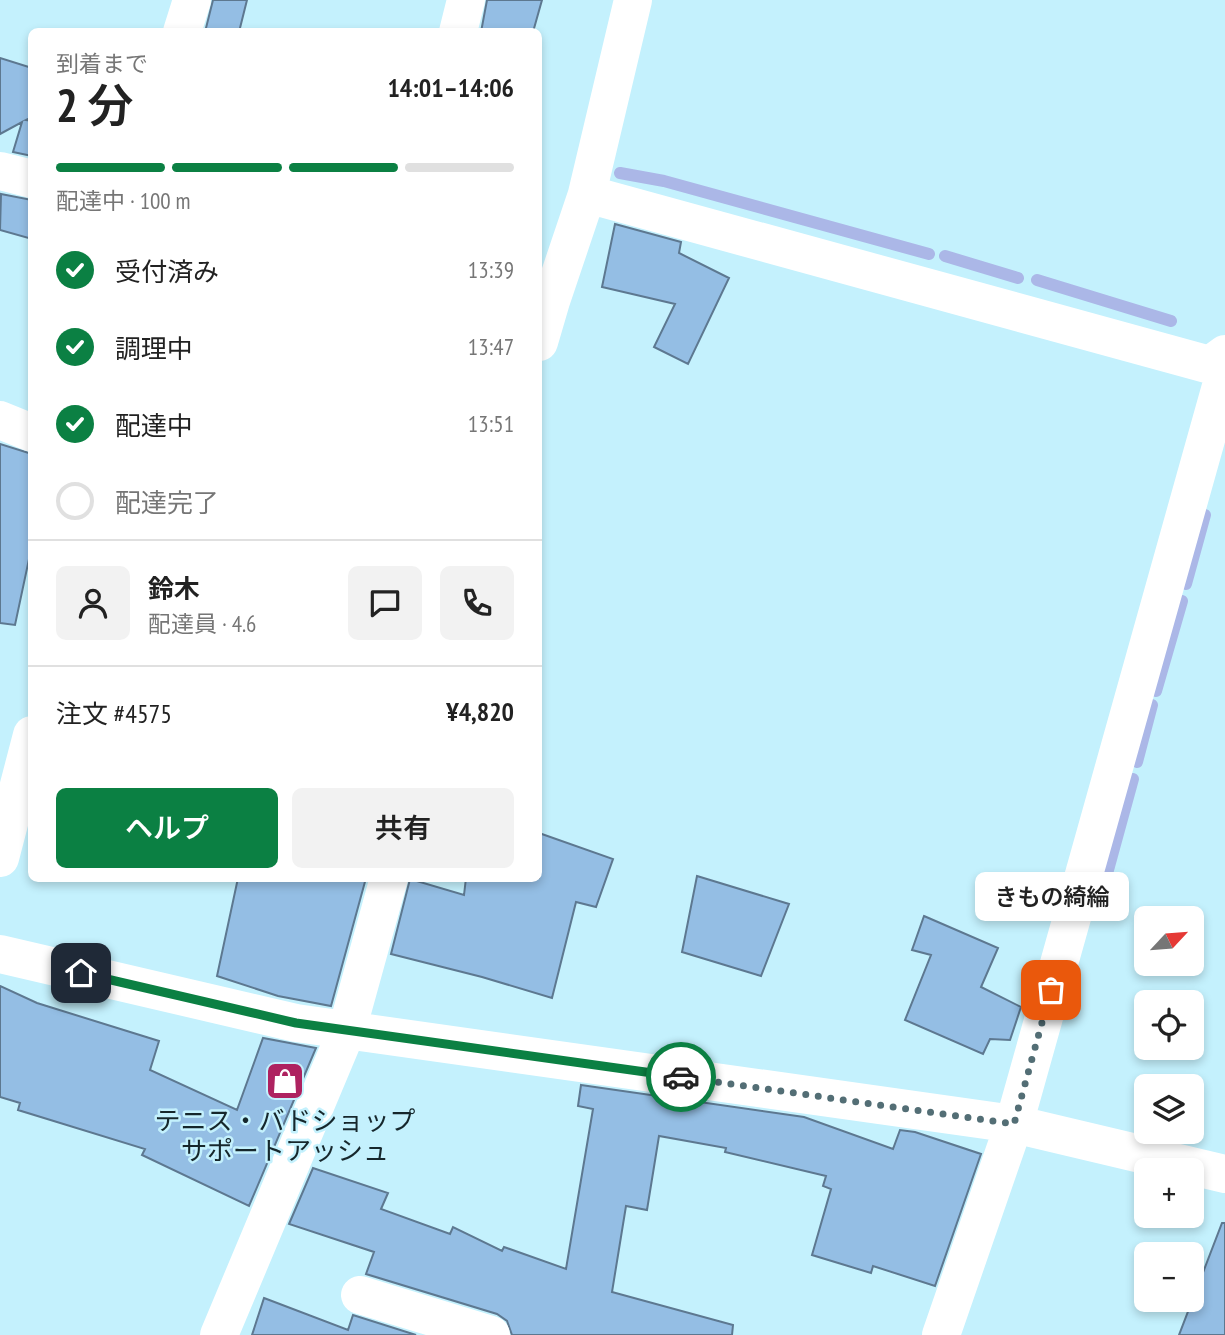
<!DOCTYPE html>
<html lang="ja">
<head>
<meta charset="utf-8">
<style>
	:root { --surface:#fff; --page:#f2f2f2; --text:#222; --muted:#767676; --line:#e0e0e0; --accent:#0b8043 }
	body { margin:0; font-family:"PT Sans Narrow","Noto Sans JP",sans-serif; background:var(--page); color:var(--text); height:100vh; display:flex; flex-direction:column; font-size:26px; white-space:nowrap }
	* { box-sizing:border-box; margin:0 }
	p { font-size:23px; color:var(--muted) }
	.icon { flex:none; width:38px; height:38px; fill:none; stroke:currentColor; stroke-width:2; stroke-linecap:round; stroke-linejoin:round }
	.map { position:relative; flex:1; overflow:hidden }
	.side { position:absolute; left:28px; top:28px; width:514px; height:854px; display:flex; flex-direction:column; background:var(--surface); border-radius:10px; box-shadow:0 4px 10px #0003 }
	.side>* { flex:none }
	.needle { width:46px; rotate:64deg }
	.fabs { position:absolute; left:1134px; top:906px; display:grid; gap:14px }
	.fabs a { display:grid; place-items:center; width:70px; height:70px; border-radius:10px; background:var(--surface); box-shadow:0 4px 10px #0003; font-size:35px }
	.pin { position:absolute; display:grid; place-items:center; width:60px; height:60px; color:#fff; margin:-30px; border-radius:14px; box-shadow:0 4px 10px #0006 }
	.courier { position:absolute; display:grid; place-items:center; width:70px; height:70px; margin:-35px; border:5px solid #0b8043; border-radius:50%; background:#fff; color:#222; box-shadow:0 2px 9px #0007 }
	.bubble { position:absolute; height:49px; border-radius:10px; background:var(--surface); box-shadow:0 4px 10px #0003; font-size:23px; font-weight:600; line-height:49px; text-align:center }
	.summary em { font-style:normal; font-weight:600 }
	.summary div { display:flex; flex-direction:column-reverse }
	.summary { display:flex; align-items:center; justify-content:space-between; height:119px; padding:0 28px }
	h1 { font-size:46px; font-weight:600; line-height:52px }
	.bar { display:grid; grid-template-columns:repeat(4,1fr); gap:10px 7px; align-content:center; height:84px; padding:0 28px }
	.bar i { height:9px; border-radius:5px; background:var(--line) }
	.bar .on { background:var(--accent) }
	.bar p { grid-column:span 4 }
	.line { display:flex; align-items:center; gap:18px; padding:0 28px; border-top:2px solid var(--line) }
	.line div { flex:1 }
	.round { display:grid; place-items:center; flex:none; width:74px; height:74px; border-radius:10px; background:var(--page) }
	ol { padding:0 28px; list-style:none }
	li { display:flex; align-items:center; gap:21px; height:77px }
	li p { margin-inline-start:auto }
	li .icon { padding:7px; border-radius:50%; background:var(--accent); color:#fff; stroke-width:4 }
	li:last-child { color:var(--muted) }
	li i { width:38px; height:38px; border:4px solid var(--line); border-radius:50% }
	.button { display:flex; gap:14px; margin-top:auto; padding:14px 28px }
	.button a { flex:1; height:80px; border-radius:10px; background:var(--accent); color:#fff; font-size:28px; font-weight:600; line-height:80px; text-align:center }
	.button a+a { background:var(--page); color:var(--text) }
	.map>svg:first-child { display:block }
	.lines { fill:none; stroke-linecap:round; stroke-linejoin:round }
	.stream { stroke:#abb7e7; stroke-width:12 }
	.building { fill:#94bee4; stroke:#5d7890; stroke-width:2 }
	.minor { stroke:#fff; stroke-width:38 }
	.done { stroke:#536e75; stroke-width:7; stroke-dasharray:0 12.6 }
	.route { stroke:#0b8043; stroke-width:9 }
	.labels { text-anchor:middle; stroke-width:5; stroke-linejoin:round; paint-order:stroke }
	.poi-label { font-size:26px; fill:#16272c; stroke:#c4f1fd }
</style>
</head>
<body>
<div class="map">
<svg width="1225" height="1335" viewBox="0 0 1225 1335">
	<rect width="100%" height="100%" fill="#c4f1fd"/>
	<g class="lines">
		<path class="stream" d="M620 173 664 181 929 254
			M945 256 1018 278
			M1037 280 1171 321
			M1186 584 1205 515
			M1156 691 1182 601
			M1137 762 1152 705
			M1099 903 1133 779"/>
	</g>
	<path class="building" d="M213 0H247L239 32H205Z
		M487 0H542L533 32H481Z
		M0 58 32 68V117L26 120 32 121V156L13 152 22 122 0 134Z
		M1 194 32 200V239L0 230Z
		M615 224 681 242 679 253 729 278 688 364 654 347 675 304 602 287Z
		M0 444 32 454V545L15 625 0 623Z
		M539 833 613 859 596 907 576 902 552 998 482 977 391 954 410 879 464 895 466 878H539Z
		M697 876 789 904 761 976 682 952Z
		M238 878H366L331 1006 278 996 217 976Z
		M924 916 998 948 981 987 1021 1007 1010 1040 990 1039 983 1054 905 1020 931 955 912 950Z
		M0 986 37 1003 159 1041 150 1070 237 1110 263 1038 316 1048 249 1206 142 1155 145 1149 18 1110 20 1103 0 1097Z
		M581 1085 804 1117 893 1149 900 1130 915 1132 981 1154 935 1286 873 1266 871 1273 812 1255 831 1189 823 1186 826 1176 725 1152 726 1148 659 1136 647 1210 626 1206 612 1292 733 1325 732 1335H512L507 1321 497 1314 366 1274 374 1252 289 1224 313 1168 388 1193 381 1209 450 1234 453 1227 502 1251 504 1247 566 1269 593 1109 578 1106Z
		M1222 1223H1225V1335H1179Z
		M264 1298 348 1330 353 1315 416 1335H252Z"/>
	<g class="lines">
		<path class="minor" d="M182 32 192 0
			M458 32 466 0
			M0 171 32 179
			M586 198 633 0
			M539 298 551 301 587 194 1210 365 1225 354
			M539 342 551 301
			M0 420 32 433
			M0 858 32 735
			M0 954 296 1023 1014 1124 1225 1174
			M360 1295 491 1335
			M219 1335 347 1030 389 878
			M941 1335 1014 1124 1225 372"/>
	</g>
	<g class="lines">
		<path class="done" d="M681 1077 1014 1124 1051 990"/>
		<path class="route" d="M81 973 296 1023 681 1077"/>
	</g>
	<defs>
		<symbol id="shop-square" viewBox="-11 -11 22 22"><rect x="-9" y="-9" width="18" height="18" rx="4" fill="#ae2260" stroke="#c4f1fd"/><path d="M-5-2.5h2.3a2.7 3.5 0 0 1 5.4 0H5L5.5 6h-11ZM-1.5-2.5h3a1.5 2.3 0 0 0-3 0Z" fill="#fff"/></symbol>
	</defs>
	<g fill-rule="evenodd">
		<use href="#shop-square" x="263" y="1059" width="44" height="44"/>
	</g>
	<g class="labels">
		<g class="poi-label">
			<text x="285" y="1130">テニス・バドショップ<tspan x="285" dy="30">サポートアッシュ</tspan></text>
		</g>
	</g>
</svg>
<div class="fabs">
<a><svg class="needle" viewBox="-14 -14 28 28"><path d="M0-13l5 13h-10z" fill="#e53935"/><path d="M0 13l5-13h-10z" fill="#767676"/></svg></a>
<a><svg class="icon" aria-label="locate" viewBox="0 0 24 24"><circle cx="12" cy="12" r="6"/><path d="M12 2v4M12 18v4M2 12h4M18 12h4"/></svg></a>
<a><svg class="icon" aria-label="layers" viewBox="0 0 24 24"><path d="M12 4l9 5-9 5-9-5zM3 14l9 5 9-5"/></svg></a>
<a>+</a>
<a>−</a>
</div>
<div class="pin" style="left:1051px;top:990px;background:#ea580c"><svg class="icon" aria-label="bag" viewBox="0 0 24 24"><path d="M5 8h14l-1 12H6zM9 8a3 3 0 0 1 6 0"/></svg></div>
<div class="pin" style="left:81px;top:973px;background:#1f2937"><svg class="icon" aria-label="home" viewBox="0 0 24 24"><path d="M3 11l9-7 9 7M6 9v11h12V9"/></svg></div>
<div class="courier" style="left:681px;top:1077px"><svg class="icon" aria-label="car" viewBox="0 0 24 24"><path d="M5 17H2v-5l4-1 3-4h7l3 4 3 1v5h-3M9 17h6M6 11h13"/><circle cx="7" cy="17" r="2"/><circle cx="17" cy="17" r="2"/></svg></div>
<div class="bubble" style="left:975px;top:872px;width:154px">きもの綺綸</div>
<section class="side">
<div class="summary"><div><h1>2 分</h1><p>到着まで</p></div><em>14:01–14:06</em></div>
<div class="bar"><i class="on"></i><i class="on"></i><i class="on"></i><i></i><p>配達中 · 100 m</p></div>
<ol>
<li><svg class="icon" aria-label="check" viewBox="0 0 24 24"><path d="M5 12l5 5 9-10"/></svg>受付済み<p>13:39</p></li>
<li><svg class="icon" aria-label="check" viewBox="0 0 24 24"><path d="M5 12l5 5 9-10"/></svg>調理中<p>13:47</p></li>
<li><svg class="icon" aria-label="check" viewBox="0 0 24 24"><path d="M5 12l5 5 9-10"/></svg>配達中<p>13:51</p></li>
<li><i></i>配達完了</li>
</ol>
<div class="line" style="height:126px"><a class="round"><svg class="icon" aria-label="person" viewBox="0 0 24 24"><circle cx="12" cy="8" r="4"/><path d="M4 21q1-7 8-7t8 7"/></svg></a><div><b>鈴木</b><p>配達員 · 4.6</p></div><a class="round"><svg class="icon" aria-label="chat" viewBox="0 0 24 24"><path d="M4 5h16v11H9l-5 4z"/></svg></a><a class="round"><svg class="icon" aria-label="phone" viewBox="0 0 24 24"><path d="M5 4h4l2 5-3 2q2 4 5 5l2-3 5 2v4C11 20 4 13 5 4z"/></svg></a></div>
<div class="line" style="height:91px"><div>注文 #4575</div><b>¥4,820</b></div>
<div class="button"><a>ヘルプ</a><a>共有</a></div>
</section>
</div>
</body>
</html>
